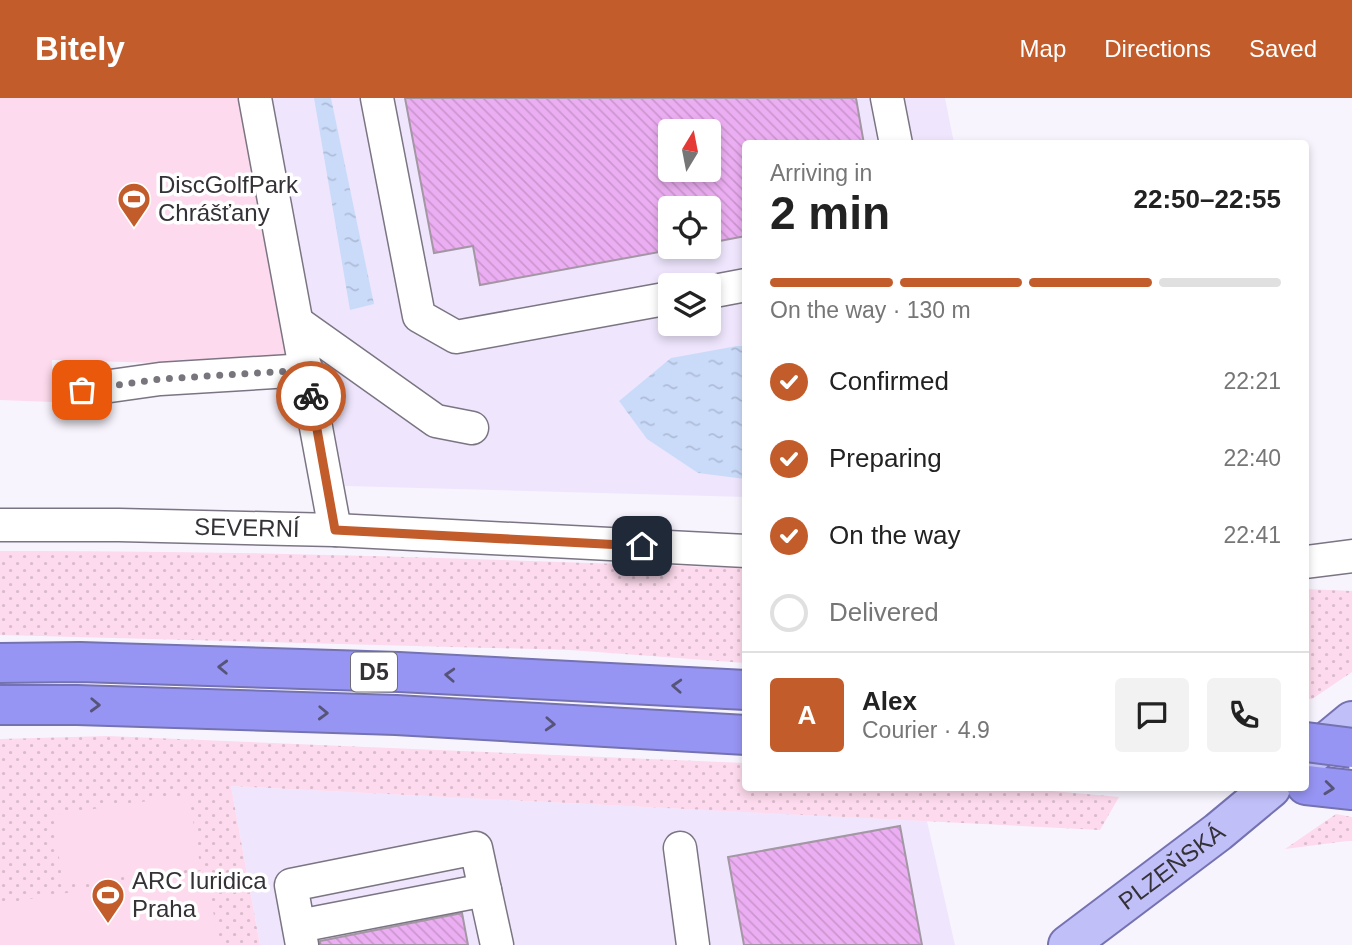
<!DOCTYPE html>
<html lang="en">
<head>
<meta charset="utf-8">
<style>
	:root { --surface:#fff; --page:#f2f2f2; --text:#222; --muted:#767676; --line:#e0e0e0; --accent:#c25c2b }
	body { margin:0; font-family:Arial,sans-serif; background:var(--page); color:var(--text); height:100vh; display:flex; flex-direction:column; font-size:26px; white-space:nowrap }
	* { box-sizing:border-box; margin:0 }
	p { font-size:23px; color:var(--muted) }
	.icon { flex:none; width:38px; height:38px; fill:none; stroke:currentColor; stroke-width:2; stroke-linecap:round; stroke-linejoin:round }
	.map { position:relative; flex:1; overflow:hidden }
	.side { position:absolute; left:742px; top:42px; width:567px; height:651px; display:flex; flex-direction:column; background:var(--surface); border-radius:7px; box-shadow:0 4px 10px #0003 }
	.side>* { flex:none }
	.needle { width:46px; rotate:10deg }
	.fabs { position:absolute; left:658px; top:21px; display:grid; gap:14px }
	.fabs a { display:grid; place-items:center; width:63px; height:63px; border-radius:7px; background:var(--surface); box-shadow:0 4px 10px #0003; font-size:35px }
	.pin { position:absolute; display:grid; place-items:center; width:60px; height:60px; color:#fff; margin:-30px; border-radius:14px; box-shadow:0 4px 10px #0006 }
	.courier { position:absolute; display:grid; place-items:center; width:70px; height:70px; margin:-35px; border:5px solid #c25c2b; border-radius:50%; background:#fff; color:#222; box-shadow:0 2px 9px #0007 }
	.headline em { font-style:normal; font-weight:700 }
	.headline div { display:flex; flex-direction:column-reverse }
	.headline { display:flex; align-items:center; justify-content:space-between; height:119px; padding:0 28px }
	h1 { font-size:46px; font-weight:700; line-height:52px }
	.bar { display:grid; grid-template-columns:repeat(4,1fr); gap:10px 7px; align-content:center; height:84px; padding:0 28px }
	.bar i { height:9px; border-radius:5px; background:var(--line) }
	.bar .on { background:var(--accent) }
	.bar p { grid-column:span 4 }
	.line { display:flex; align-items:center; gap:18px; padding:0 28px; border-top:2px solid var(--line) }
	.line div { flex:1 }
	.round { display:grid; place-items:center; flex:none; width:74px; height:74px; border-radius:7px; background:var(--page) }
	ol { padding:0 28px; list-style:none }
	li { display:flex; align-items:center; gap:21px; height:77px }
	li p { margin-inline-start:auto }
	li .icon { padding:7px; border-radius:50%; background:var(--accent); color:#fff; stroke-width:4 }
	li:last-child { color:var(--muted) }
	li i { width:38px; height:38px; border:4px solid var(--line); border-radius:50% }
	header { display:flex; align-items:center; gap:42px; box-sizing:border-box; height:98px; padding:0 35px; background:var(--accent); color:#fff }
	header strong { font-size:33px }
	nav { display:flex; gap:38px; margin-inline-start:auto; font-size:24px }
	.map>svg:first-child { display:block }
	.built { fill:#efe6fd; fill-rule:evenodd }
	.grass { fill:url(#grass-dots) }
	.garden { fill:#fddaed }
	.water { fill:url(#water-ripples) }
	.building { fill:url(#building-back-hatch); stroke:#a397a4; stroke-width:2; fill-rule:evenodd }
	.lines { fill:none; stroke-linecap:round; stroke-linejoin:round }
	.minor-casing { stroke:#7b7583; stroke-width:35 }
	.major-casing { stroke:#7472b1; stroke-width:42 }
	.highway-casing { stroke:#7472b1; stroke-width:42 }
	.minor { stroke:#fff; stroke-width:32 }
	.major { stroke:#c1bff8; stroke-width:38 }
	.highway { stroke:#9795f3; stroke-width:38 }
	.highway-bridge-casing { stroke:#7472b1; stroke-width:42; stroke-linecap:butt }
	.highway-bridge { stroke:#9795f3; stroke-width:38 }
	.oneway { stroke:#575479 }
	.done { stroke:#79757d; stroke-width:7; stroke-dasharray:0 12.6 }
	.route { stroke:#c25c2b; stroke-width:9 }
	.labels { text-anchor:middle; stroke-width:7; stroke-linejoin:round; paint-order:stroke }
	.shield { fill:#fff; stroke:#716f73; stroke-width:2 }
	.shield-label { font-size:23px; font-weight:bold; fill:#343137 }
	.poi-label { font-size:24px; fill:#343137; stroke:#fff; text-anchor:start }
	.street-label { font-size:24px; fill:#343137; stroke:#fff }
</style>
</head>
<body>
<header>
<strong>Bitely</strong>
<nav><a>Map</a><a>Directions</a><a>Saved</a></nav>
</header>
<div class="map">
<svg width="1352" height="847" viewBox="0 0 1352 847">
	<defs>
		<pattern id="grass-dots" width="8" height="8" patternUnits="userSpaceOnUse" patternTransform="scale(1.75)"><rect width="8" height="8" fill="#fddaed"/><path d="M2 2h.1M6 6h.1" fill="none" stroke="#d9bccc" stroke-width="1.8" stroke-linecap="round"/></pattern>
		<pattern id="water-ripples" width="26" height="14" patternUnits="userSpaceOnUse" patternTransform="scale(1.75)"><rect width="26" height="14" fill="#cadbfa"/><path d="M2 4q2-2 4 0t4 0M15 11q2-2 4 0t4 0" fill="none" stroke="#aebcd7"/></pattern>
		<pattern id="building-back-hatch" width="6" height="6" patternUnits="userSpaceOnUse" patternTransform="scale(1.75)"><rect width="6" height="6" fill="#ecaef2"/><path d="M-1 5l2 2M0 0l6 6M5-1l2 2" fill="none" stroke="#cb96d0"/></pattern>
	</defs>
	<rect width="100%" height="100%" fill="#f8f4fe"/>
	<path class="built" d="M272 0H945L954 45 746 46 745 399 345 388ZM670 33H709V72H670ZM670 110H709V149H670ZM670 187H709V226H670Z
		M231 688 927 723 955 847H260Z"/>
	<path class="grass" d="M0 453C248 452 497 462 745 470V565L570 552 0 537Z
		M1306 491 1352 493V574L1312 601H1306Z
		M108 638 745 665 746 690H1019L1119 699 1100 732 231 688 260 847H0V641Z
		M1336 716 1352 719V743H1347L1285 751Z"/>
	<path class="garden" d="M0 0H243L299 304 295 308 284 291 159 288 161 265 52 262V304L0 302Z
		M189 697 200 767 63 787 53 717Z
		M206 772 219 847H0V806Z"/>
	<path class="water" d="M314 0H331L374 206 350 212Z
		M737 248H745V381L698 375 647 341 619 303 671 260Z"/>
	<path class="building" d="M405 0H856L864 46H746V138L709 145V110H670V152L480 187 473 148 434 155ZM670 33H709V72H670Z
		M900 728 922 847H744L728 759Z
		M462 815 468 847H320V843Z"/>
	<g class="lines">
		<defs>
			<g id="minor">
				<path d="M255 0 335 432"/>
				<path d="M377 0 419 218 456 239 670 200"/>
				<path d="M887 0 896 46"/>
				<path d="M709 194 746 187"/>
				<path d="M298 225 436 323 472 330"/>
				<path d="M82 292 160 281 307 272"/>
				<path id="s1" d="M0 427H119L335 432 746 453"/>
				<path d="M1306 464 1352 458"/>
				<path d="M680 750 693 847"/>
				<path d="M299 828 485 792 497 847"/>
				<path d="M302 847 291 787 476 750 485 792"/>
			</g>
			<g id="major">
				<path d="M1306 661 1352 623"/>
				<path id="s2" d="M1068 847 1218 734 1271 690"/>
			</g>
			<path id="highway" d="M0 565 80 564 399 574 746 592
				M0 607H77L396 617 746 637
				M1306 687 1352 692"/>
		</defs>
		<use href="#minor" class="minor-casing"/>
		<use href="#major" class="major-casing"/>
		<use href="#highway" class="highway-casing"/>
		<use href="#minor" class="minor"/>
		<use href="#major" class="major"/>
		<use href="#highway" class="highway"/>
		<defs>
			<path id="highway-bridge" d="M1306 644 1352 650"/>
		</defs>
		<use href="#highway-bridge" class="highway-bridge-casing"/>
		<use href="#highway-bridge" class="highway-bridge"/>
	</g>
	<defs><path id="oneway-chevron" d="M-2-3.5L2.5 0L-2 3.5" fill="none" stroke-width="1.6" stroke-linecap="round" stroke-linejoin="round" transform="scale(1.75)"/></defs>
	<g class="oneway">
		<use href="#oneway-chevron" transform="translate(223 569) rotate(-178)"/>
		<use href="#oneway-chevron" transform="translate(450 577) rotate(-177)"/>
		<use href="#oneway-chevron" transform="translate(677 588) rotate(-177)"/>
		<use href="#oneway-chevron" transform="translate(95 607) rotate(2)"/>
		<use href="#oneway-chevron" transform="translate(323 615) rotate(2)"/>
		<use href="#oneway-chevron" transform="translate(550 626) rotate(3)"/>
		<use href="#oneway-chevron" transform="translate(1329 690) rotate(6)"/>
	</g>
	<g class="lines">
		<path class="done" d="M82 292 160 281 307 272 311 298"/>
		<path class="route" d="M311 298 335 432 642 448"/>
	</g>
	<defs>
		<symbol id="stadium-pin" viewBox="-11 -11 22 30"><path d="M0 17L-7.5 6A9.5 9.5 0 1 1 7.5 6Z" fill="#c25c2b" stroke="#fff"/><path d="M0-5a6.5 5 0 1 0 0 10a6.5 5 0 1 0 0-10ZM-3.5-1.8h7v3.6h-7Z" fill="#fff"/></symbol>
	</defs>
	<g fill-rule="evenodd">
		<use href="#stadium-pin" x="115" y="82" width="38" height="52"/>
		<use href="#stadium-pin" x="89" y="778" width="38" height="52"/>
	</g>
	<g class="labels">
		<rect class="shield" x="351" y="554.5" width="46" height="39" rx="5"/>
		<g class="shield-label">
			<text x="374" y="582">D5</text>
		</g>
		<g class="poi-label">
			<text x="158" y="95">DiscGolfPark<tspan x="158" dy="28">Chrášťany</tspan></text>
			<text x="132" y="791">ARC Iuridica<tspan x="132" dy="28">Praha</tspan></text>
		</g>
		<g class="street-label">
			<text dy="8" stroke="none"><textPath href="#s1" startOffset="247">SEVERNÍ</textPath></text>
			<text dy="8" stroke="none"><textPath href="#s2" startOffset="130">PLZEŇSKÁ</textPath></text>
		</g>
	</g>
</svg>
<div class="fabs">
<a><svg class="needle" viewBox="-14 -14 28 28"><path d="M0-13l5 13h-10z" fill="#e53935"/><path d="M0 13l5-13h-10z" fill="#767676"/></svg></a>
<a><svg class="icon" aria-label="locate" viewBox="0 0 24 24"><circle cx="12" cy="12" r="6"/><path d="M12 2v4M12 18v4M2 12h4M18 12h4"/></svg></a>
<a><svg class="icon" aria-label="layers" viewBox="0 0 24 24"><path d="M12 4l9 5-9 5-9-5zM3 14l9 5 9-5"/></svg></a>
</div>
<div class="pin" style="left:82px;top:292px;background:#ea580c"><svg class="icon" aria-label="bag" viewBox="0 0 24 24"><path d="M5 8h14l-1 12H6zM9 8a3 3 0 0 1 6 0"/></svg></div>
<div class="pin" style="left:642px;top:448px;background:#1f2937"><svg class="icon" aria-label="home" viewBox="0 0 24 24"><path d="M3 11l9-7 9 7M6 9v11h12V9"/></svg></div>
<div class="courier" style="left:311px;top:298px"><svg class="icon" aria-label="bike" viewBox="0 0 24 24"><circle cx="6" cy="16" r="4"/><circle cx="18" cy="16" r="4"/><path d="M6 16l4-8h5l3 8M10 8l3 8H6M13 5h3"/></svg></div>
<section class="side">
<div class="headline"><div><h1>2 min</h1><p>Arriving in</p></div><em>22:50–22:55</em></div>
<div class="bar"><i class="on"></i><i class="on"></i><i class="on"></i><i></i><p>On the way · 130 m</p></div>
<ol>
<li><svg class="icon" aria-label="check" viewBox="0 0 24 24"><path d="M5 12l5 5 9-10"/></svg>Confirmed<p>22:21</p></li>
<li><svg class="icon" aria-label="check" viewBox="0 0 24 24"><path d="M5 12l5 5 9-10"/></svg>Preparing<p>22:40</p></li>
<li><svg class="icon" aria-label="check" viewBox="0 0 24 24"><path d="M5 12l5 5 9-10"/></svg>On the way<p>22:41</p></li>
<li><i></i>Delivered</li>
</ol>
<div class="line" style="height:126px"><b class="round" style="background:var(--accent);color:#fff">A</b><div><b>Alex</b><p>Courier · 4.9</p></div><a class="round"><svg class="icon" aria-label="chat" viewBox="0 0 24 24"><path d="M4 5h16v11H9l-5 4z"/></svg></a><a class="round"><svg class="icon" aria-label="phone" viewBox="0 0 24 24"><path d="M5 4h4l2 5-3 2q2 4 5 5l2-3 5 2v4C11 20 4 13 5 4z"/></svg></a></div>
</section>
</div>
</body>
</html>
